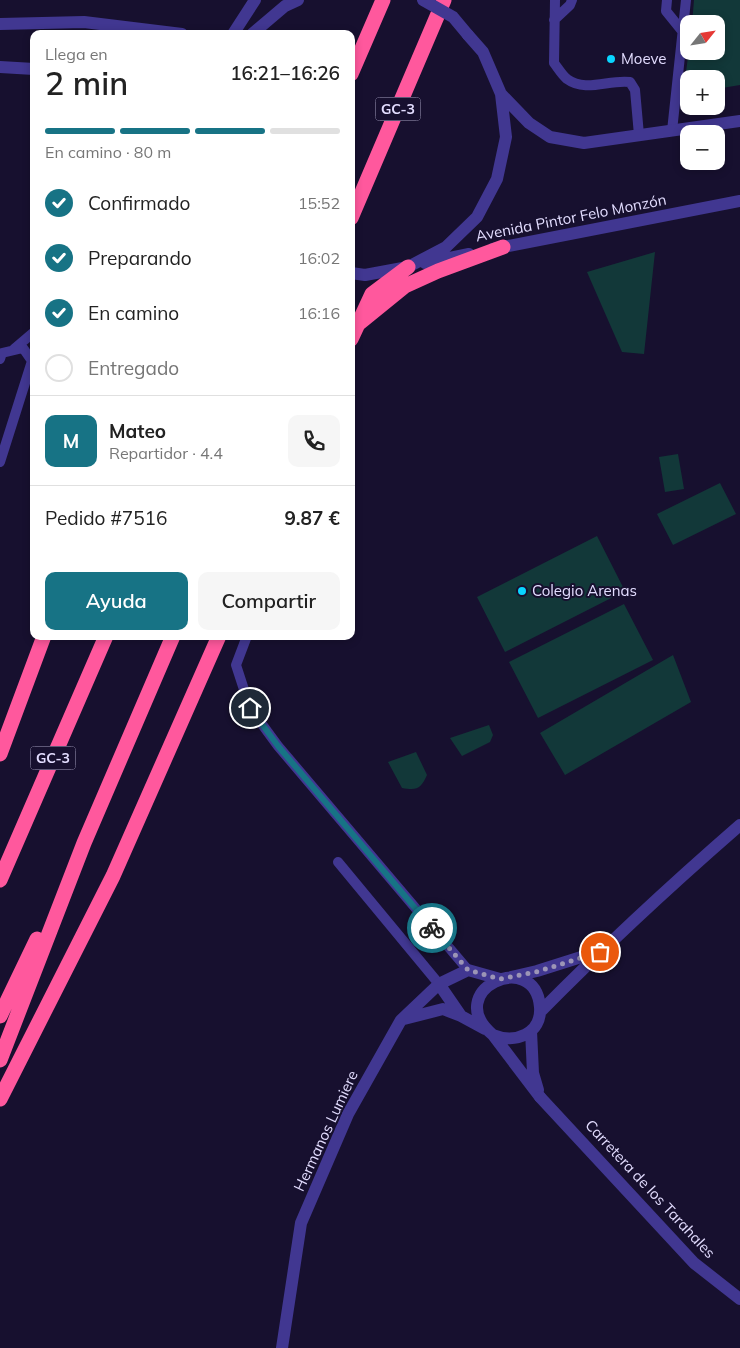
<!DOCTYPE html>
<html lang="es">
<head>
<meta charset="utf-8">
<style>
	:root { --surface:#fff; --page:#f6f6f6; --text:#222; --muted:#767676; --line:#e0e0e0; --accent:#177385 }
	body { margin:0; font-family:Mulish,sans-serif; background:var(--page); color:var(--text); height:100vh; display:flex; flex-direction:column; font-size:19px; white-space:nowrap }
	* { box-sizing:border-box; margin:0 }
	p { font-size:16px; color:var(--muted) }
	.icon { flex:none; width:28px; height:28px; fill:none; stroke:currentColor; stroke-width:2; stroke-linecap:round; stroke-linejoin:round }
	.map { position:relative; flex:1; overflow:hidden }
	.panel { position:absolute; left:30px; top:30px; width:325px; height:610px; display:flex; flex-direction:column; background:var(--surface); border-radius:10px; box-shadow:0 2px 8px #0003 }
	.panel>* { flex:none }
	.needle { width:32px; rotate:60deg }
	.buttons { position:absolute; left:680px; top:15px; display:grid; gap:10px }
	.buttons a { display:grid; place-items:center; width:45px; height:45px; border-radius:10px; background:var(--surface); box-shadow:0 2px 8px #0003; font-size:25px }
	.pin { position:absolute; display:grid; place-items:center; width:42px; height:42px; color:#fff; margin:-21px; border:2px solid #fff; border-radius:50%; box-shadow:0 1px 5px #0007 }
	.courier { position:absolute; display:grid; place-items:center; width:50px; height:50px; margin:-25px; border:4px solid #177385; border-radius:50%; background:#fff; color:#222; box-shadow:0 1px 6px #0007 }
	.summary em { font-style:normal; font-weight:600 }
	.summary div { display:flex; flex-direction:column-reverse }
	.summary { display:flex; align-items:center; justify-content:space-between; height:85px; padding:0 15px }
	h1 { font-size:32px; font-weight:600; line-height:38px }
	.bar { display:grid; grid-template-columns:repeat(4,1fr); gap:8px 5px; align-content:center; height:60px; padding:0 15px }
	.bar i { height:6px; border-radius:4px; background:var(--line) }
	.bar .current { background:var(--accent) }
	.bar p { grid-column:span 4 }
	.line { display:flex; align-items:center; gap:12px; padding:0 15px; border-top:1px solid var(--line) }
	.line div { flex:1 }
	.round { display:grid; place-items:center; flex:none; width:52px; height:52px; border-radius:10px; background:var(--page) }
	ol { padding:0 15px; list-style:none }
	li { display:flex; align-items:center; gap:15px; height:55px }
	li p { margin-inline-start:auto }
	li .icon { padding:5px; border-radius:50%; background:var(--accent); color:#fff; stroke-width:4 }
	li:last-child { color:var(--muted) }
	li i { width:28px; height:28px; border:2px solid var(--line); border-radius:50% }
	.primary-button { display:flex; gap:10px; margin-top:auto; padding:10px 15px }
	.primary-button a { flex:1; height:58px; border-radius:10px; background:var(--accent); color:#fff; font-size:20px; font-weight:600; line-height:58px; text-align:center }
	.primary-button a+a { background:var(--page); color:var(--text) }
	.map>svg:first-child { display:block }
	.green { fill:#123839 }
	.lines { fill:none; stroke-linecap:round; stroke-linejoin:round }
	.service { stroke:#413791; stroke-width:10 }
	.minor { stroke:#413791; stroke-width:12 }
	.tertiary { stroke:#413791; stroke-width:12 }
	.motorway { stroke:#ff589d; stroke-width:15 }
	.tertiary-bridge { stroke:#413791; stroke-width:12 }
	.done { stroke:#9c95b6; stroke-width:5; stroke-dasharray:0 9 }
	.route { stroke:#177385; stroke-width:6 }
	.poi-dot { fill:#09d5ff; stroke:#17102f; stroke-width:2 }
	.labels { text-anchor:middle; stroke-width:4; stroke-linejoin:round; paint-order:stroke }
	.shield { fill:#17102f; stroke:#a6a0c1; stroke-width:1 }
	.shield-label { font-size:14px; font-weight:bold; fill:#e3ddff }
	.poi-label { font-size:15px; fill:#e3ddff; stroke:#17102f; text-anchor:start }
	.street-label { font-size:15px; fill:#e3ddff; stroke:#17102f }
</style>
</head>
<body>
<div class="map">
<svg width="740" height="1348" viewBox="0 0 740 1348">
	<rect width="100%" height="100%" fill="#17102f"/>
	<path class="green" d="M694 0H740V85L716 89V79H689V94L683 95 689 49V51H716V24H692Z
		M655 252 644 354 622 352 587 272Z
		M678 454 684 489 665 492 659 457Z
		M720 483 736 514 673 545 657 514Z
		M597 536 625 591 505 652 477 597Z
		M624 604 653 660 538 718 509 662Z
		M673 655 691 702 565 775 540 733Z
		M489 725 493 735 490 742 462 756 450 738Z
		M416 752 427 775C421 788 418 791 402 788L388 762Z"/>
	<g class="lines">
		<path class="service" d="M555 0 554 63C558 68 562 75 567 79 586 93 609 79 630 82L635 90 639 135
			M667 0 666 11 683 32
			M554 20 570 5 572 0
			M672 131 686 0
			M14 349 34 332
			M0 359 2 353 23 348 32 361 0 462
			M247 636 236 665 250 708 278 746 468 970
			M338 862 439 984"/>
		<path class="minor" d="M0 24 84 22 182 34
			M0 67 34 69
			M511 977 537 971 597 952
			M439 984 461 1016 485 1029
			M540 1012C604 947 671 885 740 825
			M404 1019 443 1009 461 1016
			M531 1031 533 1073 538 1090
			M493 1035C515 1044 542 1034 540 1007 535 947 440 991 493 1035L540 1097
			M282 1348 301 1223 348 1114 401 1020 439 984 468 970 500 979"/>
		<path class="tertiary" d="M233 34 255 0
			M252 34 285 6 298 0
			M501 94 529 123 550 137 584 143 740 121
			M493 249 740 201
			M425 263 469 254
			M351 273 365 275 408 267 446 247 477 217 497 179 506 137 501 94 483 52 468 35
			M540 1097 694 1263 740 1299"/>
		<path class="motorway" d="M351 74 383 0
			M351 218 444 0
			M357 325 405 286 438 271 503 247
			M351 339 372 294 408 267
			M0 754 44 636
			M0 880 106 636
			M0 1016 37 939
			M0 1060 84 843 173 636
			M0 1099 113 876 219 636"/>
		<path class="tertiary-bridge" d="M423 0 453 17 468 35"/>
	</g>
	<g class="lines">
		<path class="done" d="M432 928 468 970 500 979 536 972 600 952"/>
		<path class="route" d="M250 708 278 746 432 928"/>
	</g>
	<g class="poi-dot">
		<circle cx="611" cy="59" r="5"/>
		<circle cx="522" cy="591" r="5"/>
	</g>
	<g class="labels">
		<g class="shield">
			<rect x="375.5" y="97.5" width="45" height="23" rx="4"/>
			<rect x="30.5" y="746.5" width="45" height="23" rx="4"/>
		</g>
		<g class="shield-label">
			<text x="398" y="114">GC-3</text>
			<text x="53" y="763">GC-3</text>
		</g>
		<g class="poi-label">
			<text x="621" y="64">Moeve</text>
			<text x="532" y="596">Colegio Arenas</text>
		</g>
		<g class="street-label">
			<text transform="translate(571 218) rotate(-11)" y="5">Avenida Pintor Felo Monzón</text>
			<text transform="translate(326 1131) rotate(-65)" y="5">Hermanos Lumiere</text>
			<text transform="translate(650 1189) rotate(47)" y="5">Carretera de los Tarahales</text>
		</g>
	</g>
</svg>
<div class="buttons">
<a><svg class="needle" viewBox="-14 -14 28 28"><path d="M0-13l5 13h-10z" fill="#e53935"/><path d="M0 13l5-13h-10z" fill="#767676"/></svg></a>
<a>+</a>
<a>−</a>
</div>
<div class="pin" style="left:600px;top:952px;background:#ea580c"><svg class="icon" aria-label="bag" viewBox="0 0 24 24"><path d="M5 8h14l-1 12H6zM9 8a3 3 0 0 1 6 0"/></svg></div>
<div class="pin" style="left:250px;top:708px;background:#1f2937"><svg class="icon" aria-label="home" viewBox="0 0 24 24"><path d="M3 11l9-7 9 7M6 9v11h12V9"/></svg></div>
<div class="courier" style="left:432px;top:928px"><svg class="icon" aria-label="bike" viewBox="0 0 24 24"><circle cx="6" cy="16" r="4"/><circle cx="18" cy="16" r="4"/><path d="M6 16l4-8h5l3 8M10 8l3 8H6M13 5h3"/></svg></div>
<section class="panel">
<div class="summary"><div><h1>2 min</h1><p>Llega en</p></div><em>16:21–16:26</em></div>
<div class="bar"><i class="current"></i><i class="current"></i><i class="current"></i><i></i><p>En camino · 80 m</p></div>
<ol>
<li><svg class="icon" aria-label="check" viewBox="0 0 24 24"><path d="M5 12l5 5 9-10"/></svg>Confirmado<p>15:52</p></li>
<li><svg class="icon" aria-label="check" viewBox="0 0 24 24"><path d="M5 12l5 5 9-10"/></svg>Preparando<p>16:02</p></li>
<li><svg class="icon" aria-label="check" viewBox="0 0 24 24"><path d="M5 12l5 5 9-10"/></svg>En camino<p>16:16</p></li>
<li><i></i>Entregado</li>
</ol>
<div class="line" style="height:90px"><b class="round" style="background:var(--accent);color:#fff">M</b><div><b>Mateo</b><p>Repartidor · 4.4</p></div><a class="round"><svg class="icon" aria-label="phone" viewBox="0 0 24 24"><path d="M5 4h4l2 5-3 2q2 4 5 5l2-3 5 2v4C11 20 4 13 5 4z"/></svg></a></div>
<div class="line" style="height:65px"><div>Pedido #7516</div><b>9.87 €</b></div>
<div class="primary-button"><a>Ayuda</a><a>Compartir</a></div>
</section>
</div>
</body>
</html>
